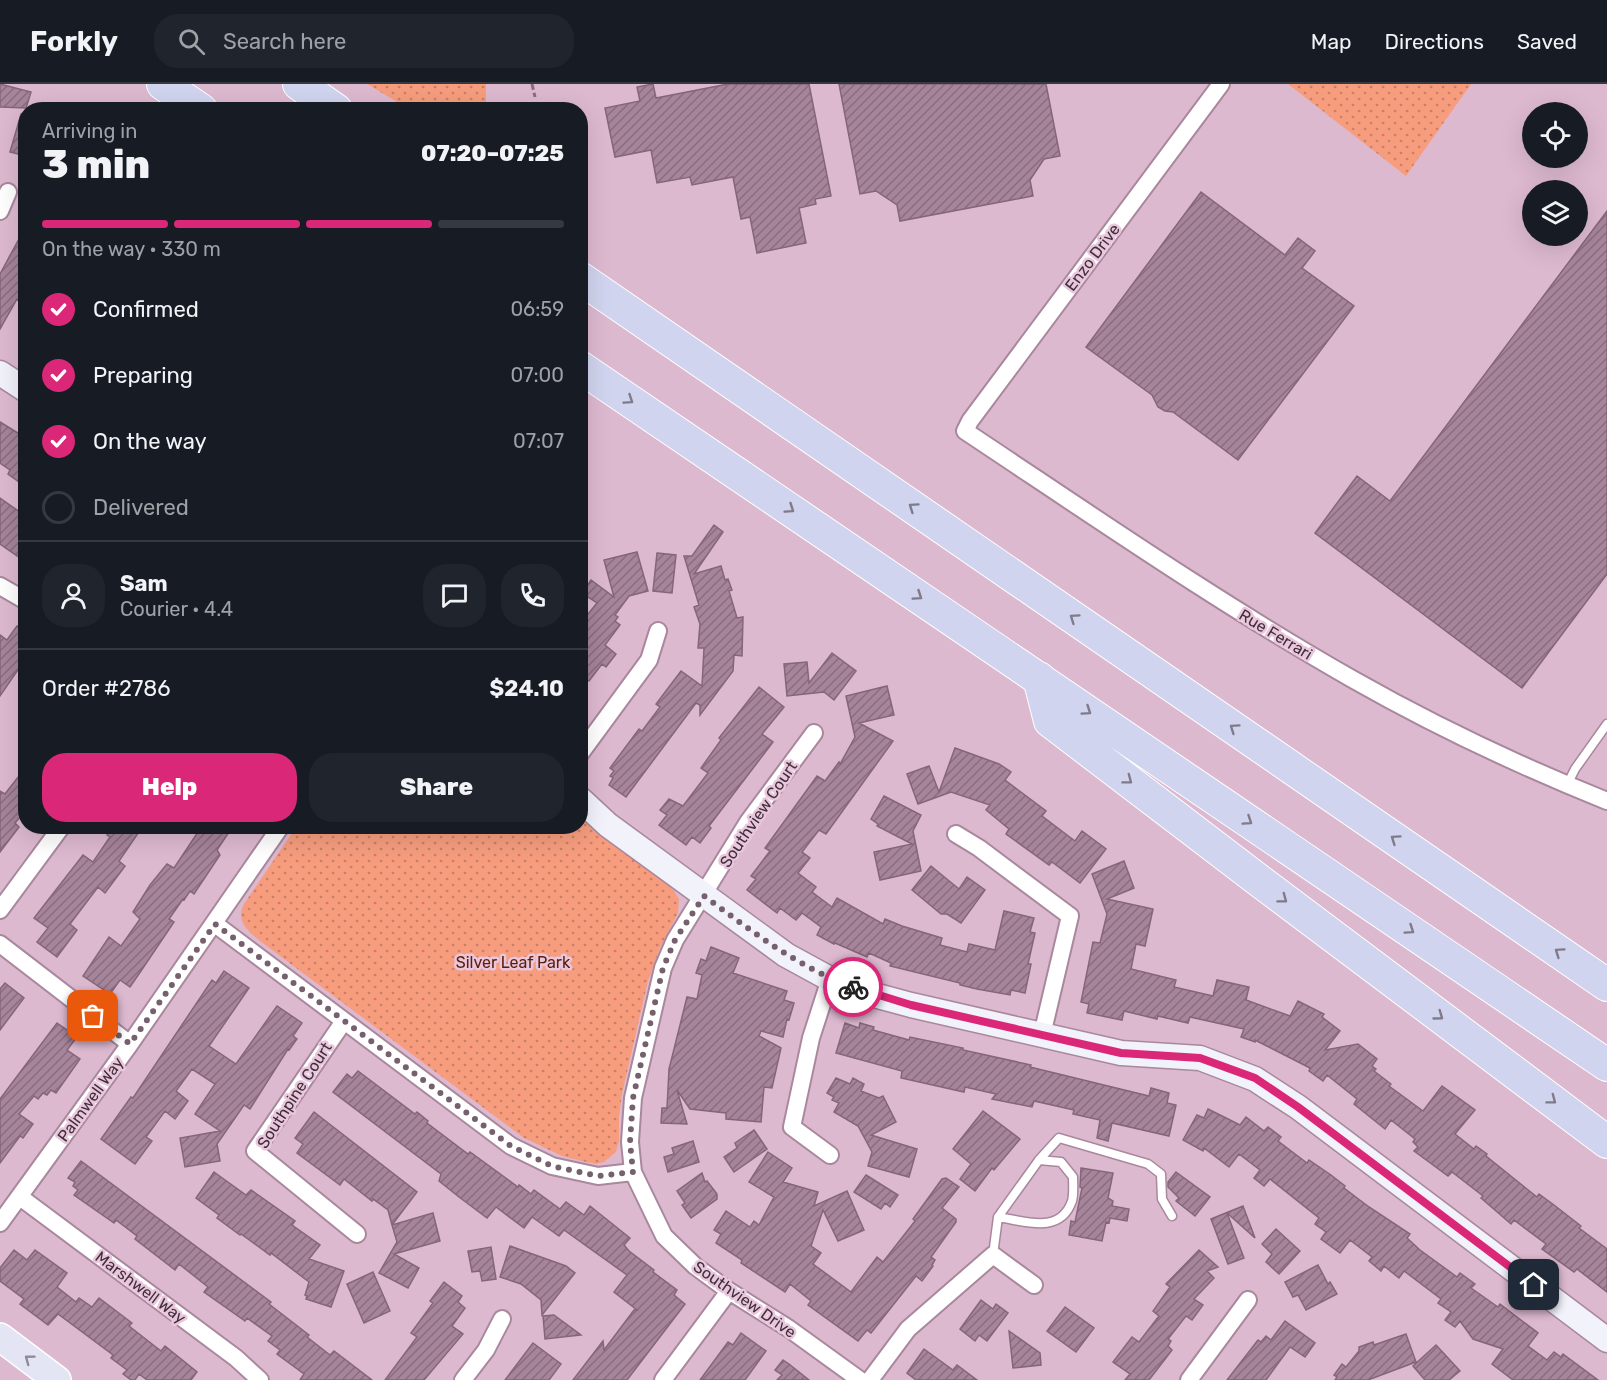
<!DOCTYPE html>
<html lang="en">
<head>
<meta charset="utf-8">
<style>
	:root { --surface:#171b24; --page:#20242c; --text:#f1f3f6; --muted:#9ea1a6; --line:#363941; --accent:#db2777 }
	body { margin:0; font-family:Rubik,sans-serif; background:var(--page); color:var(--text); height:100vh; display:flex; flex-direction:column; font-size:22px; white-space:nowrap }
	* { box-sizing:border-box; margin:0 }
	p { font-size:20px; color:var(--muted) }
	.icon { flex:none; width:33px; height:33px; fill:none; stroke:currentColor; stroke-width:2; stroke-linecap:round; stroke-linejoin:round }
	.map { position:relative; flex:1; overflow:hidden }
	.sheet { position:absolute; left:18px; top:18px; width:570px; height:732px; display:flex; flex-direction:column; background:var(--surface); border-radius:24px; box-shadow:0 6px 24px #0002 }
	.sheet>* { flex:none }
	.controls { position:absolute; left:1522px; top:18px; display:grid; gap:12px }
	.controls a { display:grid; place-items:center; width:66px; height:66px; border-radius:50%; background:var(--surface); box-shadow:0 6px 24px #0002; font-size:30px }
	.pin { position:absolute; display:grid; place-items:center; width:51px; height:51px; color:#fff; margin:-26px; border-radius:12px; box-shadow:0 3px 9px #0006 }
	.courier { position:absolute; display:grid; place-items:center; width:60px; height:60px; margin:-30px; border:4px solid #db2777; border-radius:50%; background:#fff; color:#222; box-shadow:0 2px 8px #0007 }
	.headline em { font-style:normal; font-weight:800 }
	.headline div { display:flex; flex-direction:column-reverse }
	.headline { display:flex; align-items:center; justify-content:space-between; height:102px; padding:0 24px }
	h1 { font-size:39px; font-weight:800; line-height:45px }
	.bar { display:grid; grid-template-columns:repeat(4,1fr); gap:9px 6px; align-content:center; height:72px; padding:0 24px }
	.bar i { height:8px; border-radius:4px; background:var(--line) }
	.bar .selected { background:var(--accent) }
	.bar p { grid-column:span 4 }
	.line { display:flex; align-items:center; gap:15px; padding:0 24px; border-top:2px solid var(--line) }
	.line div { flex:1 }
	.round { display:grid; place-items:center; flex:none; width:63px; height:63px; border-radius:24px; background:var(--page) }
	ol { padding:0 24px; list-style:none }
	li { display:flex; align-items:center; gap:18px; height:66px }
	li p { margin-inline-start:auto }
	li .icon { padding:6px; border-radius:50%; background:var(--accent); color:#fff; stroke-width:4 }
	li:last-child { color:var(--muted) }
	li i { width:33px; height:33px; border:3px solid var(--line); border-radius:50% }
	.cta { display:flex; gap:12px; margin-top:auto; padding:12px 24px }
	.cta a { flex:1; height:69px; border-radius:24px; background:var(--accent); color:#fff; font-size:24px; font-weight:800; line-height:69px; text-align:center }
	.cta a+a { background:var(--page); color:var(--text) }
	header { display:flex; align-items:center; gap:36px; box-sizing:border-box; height:84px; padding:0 30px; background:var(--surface); border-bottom:2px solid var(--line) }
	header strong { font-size:28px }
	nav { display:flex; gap:33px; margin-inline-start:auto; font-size:21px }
	.search { width:420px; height:54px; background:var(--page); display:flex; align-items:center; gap:15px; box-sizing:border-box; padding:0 21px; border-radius:24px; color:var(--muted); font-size:22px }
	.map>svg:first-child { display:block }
	.green { fill:url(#green-dots) }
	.building { fill:url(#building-hatch); stroke:#856579; stroke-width:1.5 }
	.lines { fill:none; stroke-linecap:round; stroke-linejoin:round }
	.lane-casing { stroke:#a9879d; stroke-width:11 }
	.street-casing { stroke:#a9879d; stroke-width:20 }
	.secondary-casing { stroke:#a9879d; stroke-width:27 }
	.primary-casing { stroke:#fff; stroke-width:30 }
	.highway-casing { stroke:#fff; stroke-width:34 }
	.path { stroke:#876f7f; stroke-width:3; stroke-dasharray:6 3; stroke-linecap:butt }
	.lane { stroke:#fff; stroke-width:8 }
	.street { stroke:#fff; stroke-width:16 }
	.secondary { stroke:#f1f2fa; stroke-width:24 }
	.primary { stroke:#e3e5f5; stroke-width:27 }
	.highway { stroke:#d1d4ee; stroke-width:32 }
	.oneway { stroke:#807a8a }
	.oneway2 { stroke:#908a97 }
	.done { stroke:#76606e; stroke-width:6; stroke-dasharray:0 10.8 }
	.route { stroke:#db2777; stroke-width:8 }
	.labels { text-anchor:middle; stroke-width:5; stroke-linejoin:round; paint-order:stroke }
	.street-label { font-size:16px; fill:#3e3039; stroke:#eac6dd }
	.park-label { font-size:16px; fill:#5a2008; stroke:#eac6dd }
</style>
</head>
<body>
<header>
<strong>Forkly</strong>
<div class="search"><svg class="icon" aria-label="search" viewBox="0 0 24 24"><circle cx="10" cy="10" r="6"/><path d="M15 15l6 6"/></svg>Search here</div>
<nav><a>Map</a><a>Directions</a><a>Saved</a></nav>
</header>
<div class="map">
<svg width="1607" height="1296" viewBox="0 0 1607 1296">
	<defs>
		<pattern id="green-dots" width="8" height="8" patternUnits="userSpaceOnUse" patternTransform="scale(1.5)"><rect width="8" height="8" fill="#f79d7e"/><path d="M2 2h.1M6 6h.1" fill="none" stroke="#c98068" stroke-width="1.8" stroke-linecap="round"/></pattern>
		<pattern id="building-hatch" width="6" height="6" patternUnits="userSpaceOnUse" patternTransform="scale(1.5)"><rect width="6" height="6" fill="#a6849a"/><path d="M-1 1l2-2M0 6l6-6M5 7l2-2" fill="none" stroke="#896c7f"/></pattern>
	</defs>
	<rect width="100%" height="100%" fill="#ddb9d0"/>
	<path class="green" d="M367 0H486V25H409Z
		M1288 0H1471L1406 92Z
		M581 734 672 804 679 815 678 829 660 864 648 897 622 1010 619 1033V1057L616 1068 604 1078 596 1080 586 1078 562 1072 524 1054 260 857C248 847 235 837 244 820L296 743 580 742Z"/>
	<path class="building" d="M0 0 31 8 26 24 0 23Z
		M653 0 656 14 728 0H809L831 112 815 115 816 120 799 124 806 159 757 169 750 133 741 135 733 93 692 101 690 93 657 99 651 66 615 73 605 24 640 17 637 3Z
		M839 0H1046L1060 72 1044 75 1030 96 1033 112 900 137 897 121 876 107 860 110Z
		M21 30 26 31V72L10 68Z
		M1201 108 1285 171 1298 154 1315 167 1302 184 1354 222 1238 376 1173 328 1165 327 1158 323 1152 311 1086 263Z
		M1607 127V490L1522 604 1315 449 1357 392 1390 417Z
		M26 142V220L17 215 0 245V190Z
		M0 338 26 354V389L19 398 8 390 10 386 0 379Z
		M0 414 24 431 21 436 26 439V478L0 460Z
		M714 441 723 448 694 490 721 482 725 496 728 495 732 506 729 507 737 534 743 533 742 572 734 571 733 587 700 631V621L696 619 626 713 609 701 613 694 610 692 614 687 610 684 639 645 642 647 660 623 656 620 681 587 702 602 704 564H698L700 540 694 523 699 521 684 472H692Z
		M637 468 648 507 629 512 615 531 618 533 615 537 620 541 605 561 616 570 606 583 602 580 589 597 580 590V540L597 519 582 509 591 496 614 513 604 476Z
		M657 469 676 471 672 509 653 507Z
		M17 542 26 547V574L0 612V551L7 556Z
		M832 569 856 587 834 616 824 608 787 612 784 580 807 578 809 599Z
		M887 602 894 631 859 639 893 657 826 750 819 746 802 768 810 774 798 789 816 803 812 808 832 823 837 814 883 840 885 835 902 842 942 854 940 861 967 868 969 860 995 866 1004 827 1034 834 1030 848 1035 849 1028 880H1031L1025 909 1011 906 1010 911 977 905 960 901V899L890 882 891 879 869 869 867 873 835 859 834 860 817 851 821 843 802 829 796 836 780 824 777 829 747 806 756 795 751 792 770 767 765 764 817 692 825 697 839 678 840 680 855 653 846 612Z
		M759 603 784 623 762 650 773 658 709 742 711 744 700 759 692 753 686 761 659 741 667 731 660 726 669 715 683 722 708 689 701 684 721 656 719 654Z
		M955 664 999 680 1011 688 1005 696 1046 727 1042 732 1075 757 1082 747 1106 765 1080 799 1052 778 1049 781 1006 750 1009 745 986 726 990 721 951 708 918 720 907 690 929 682 939 708Z
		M26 683V726L15 739 19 743 0 768V707L5 710Z
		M884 712 921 731 913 747 921 787 880 796 874 768 912 760 877 742 878 740 871 735Z
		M113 742H143L119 777 125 782 105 809 98 803 70 840 77 846 57 873 37 858 48 844 34 834 83 771 93 778 110 753 107 751Z
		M202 742H233L217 766 220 771 194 810 190 807 184 816 183 815 169 835 174 838 143 884 130 903 120 896 110 910 83 892 109 853 121 862 140 835 133 828 150 801 167 780 174 784Z
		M1124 777 1134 804 1107 815 1153 825 1145 862 1136 860 1131 885 1176 896 1174 903 1213 912 1217 896 1249 903 1246 916 1290 932 1298 917 1324 930 1322 933 1340 947 1325 966 1358 960 1377 975 1372 982 1376 985 1374 987 1391 1000 1389 1002 1423 1027 1442 1002 1475 1026 1455 1050 1474 1065 1476 1062 1487 1070 1486 1072 1517 1097 1537 1113 1539 1110 1554 1121 1581 1142 1579 1144 1607 1165V1208L1577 1185 1574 1188 1542 1165 1546 1160 1514 1136 1511 1140 1481 1114 1483 1112 1452 1088 1448 1092 1414 1067 1418 1063 1413 1058 1415 1055 1391 1036 1385 1045 1354 1020 1357 1015 1327 991 1323 997 1309 987 1310 984 1255 956V958L1241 953 1244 945 1190 933 1188 939 1158 932 1157 935 1124 927 1122 936 1087 929 1089 920 1081 918 1093 858 1100 859 1107 830 1092 790Z
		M931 782 959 805 967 793 985 806 961 839 947 830H941L912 806Z
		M711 863 739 874 733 889 787 907 784 916 794 919 789 936 787 935 783 953 761 947 759 952 781 964 772 1004 764 1003 761 1038 726 1035V1029L690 1025 677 1006 687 1040 661 1039 662 1024H667L669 985 687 913 697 915 702 891 696 889 701 875 706 877Z
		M224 887 249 904 209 962 236 980 277 922 302 939 293 952 297 955 289 966 288 965 250 1025 244 1021 217 1060 220 1077 185 1083 180 1054 220 1047 195 1030 215 1000 192 985 176 1007 188 1017 175 1035 165 1027 146 1053 152 1057 135 1080 101 1055 131 1013 133 1014 212 896 216 899Z
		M5 899 24 914 0 946V905Z
		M57 939 77 953 67 966 80 975 56 1009 51 1006 47 1011 43 1009 38 1015 34 1012 19 1030 33 1040 23 1054 20 1052 0 1079V1015Z
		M845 939 859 944 860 939 874 943 873 946 909 956 910 953 963 964V966L1031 981 1030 983 1149 1012 1151 1004 1169 1009 1167 1019 1176 1021 1169 1052 1112 1039 1108 1057 1097 1054 1100 1036 1073 1030 1074 1026 1034 1017 1032 1023 992 1015 996 1010 965 1003 964 1008 901 994 902 987 836 969Z
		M358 987 415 1030 417 1028 428 1037 427 1039 468 1070 470 1068 518 1103 519 1101 531 1110 534 1106 560 1125 566 1118 584 1131 590 1122 630 1154 624 1161 629 1167 654 1186 653 1188 677 1206 674 1211 685 1220 627 1296H573L603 1257 604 1266 634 1226H637L614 1208 627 1191 564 1146 559 1152 532 1133 524 1144 496 1123 487 1134 459 1113 439 1097 441 1090 333 1008 347 990 352 994Z
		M836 994 850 1000 853 994 864 1000 861 1007 879 1014 883 1012 896 1038 871 1051 917 1065 909 1093 868 1082 872 1068 858 1042 834 1028 839 1019 832 1016 834 1013 827 1009Z
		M1208 1025 1240 1041 1246 1033 1264 1047 1268 1043 1281 1053 1278 1057 1307 1079 1309 1076 1331 1091 1345 1102 1344 1104 1369 1123 1410 1150 1407 1154 1420 1166 1457 1193 1460 1189 1475 1200 1471 1204 1498 1223 1500 1220 1538 1249 1528 1262 1547 1276 1554 1268 1561 1273 1563 1270 1598 1296H1513L1492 1280 1503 1265 1473 1255 1460 1237 1455 1243 1445 1236 1451 1228 1438 1219 1441 1215 1404 1187 1399 1194 1384 1182 1381 1187 1369 1177 1372 1173 1350 1156 1340 1169 1321 1155 1326 1148 1315 1140 1319 1134 1270 1095 1264 1102 1254 1094 1260 1086 1239 1070 1229 1083 1204 1064 1203 1067 1183 1056 1197 1031 1204 1034Z
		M983 1027 1020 1055 994 1086 992 1084 975 1107 960 1095 971 1080 953 1065Z
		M314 1028 417 1108 392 1141 388 1126 373 1115 372 1117 344 1095 340 1101 297 1069 303 1060 295 1054Z
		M754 1046 767 1065 734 1088 724 1073 737 1064 735 1059Z
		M693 1057 699 1078 668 1088 664 1073 674 1070 672 1064Z
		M768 1068 792 1084 783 1098 818 1108 814 1122 847 1107 864 1146 838 1157 823 1126 811 1162 821 1169 813 1180 851 1208 877 1173 883 1178 915 1137 913 1135 942 1095 946 1094 959 1103 942 1124 956 1135V1138L931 1173 935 1176 932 1181 933 1182 922 1197 916 1192 871 1249 867 1246 858 1257 808 1221 811 1217 790 1200 785 1208 741 1179 742 1176 716 1159 721 1150 714 1146 726 1127 750 1143 754 1137 759 1141 774 1113 749 1098Z
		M81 1077 271 1218 269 1220 309 1251 307 1253 330 1271 334 1267 372 1296H300L304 1290 277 1270 280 1266 268 1257 272 1252 247 1234 245 1237 204 1208 208 1203 179 1180 175 1186 135 1155 137 1152 116 1136 114 1139 74 1111 78 1106 73 1102 75 1098 68 1094Z
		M1081 1084 1113 1089 1108 1114 1113 1117 1112 1122 1129 1125 1127 1137 1110 1134 1109 1139 1106 1138 1102 1157 1069 1151 1071 1137 1075 1138 1082 1104 1080 1103Z
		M214 1088 246 1111 251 1106 295 1137 292 1141 320 1161 309 1175 344 1187 331 1223 306 1215 307 1212 305 1211 309 1198 271 1169 270 1171 241 1150 240 1151 217 1134 219 1131 196 1114Z
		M1176 1088 1210 1113 1195 1132 1176 1117 1179 1114 1168 1103V1098Z
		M702 1089 705 1098 707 1097 717 1110V1115L691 1134 682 1121 685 1119 677 1107Z
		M866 1091 898 1111 890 1123 885 1119 881 1125 854 1108Z
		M1243 1122 1255 1154 1227 1129 1244 1174 1228 1180 1211 1135Z
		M433 1129 440 1157 394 1170 419 1184 408 1204 379 1189 397 1158 392 1141Z
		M1276 1145 1300 1167 1279 1190 1266 1178 1272 1170 1262 1160Z
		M510 1162 566 1182 575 1189 542 1231 541 1216 521 1200 500 1193Z
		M491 1163 496 1195 482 1197 480 1187 472 1188 468 1167Z
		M14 1166 27 1176 35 1166 67 1189 57 1203 76 1218 79 1214 92 1223 99 1214 132 1239 129 1242 161 1267 165 1262 197 1288 191 1296H147L139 1290 135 1296H131L123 1290 127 1286 111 1274 113 1271 58 1230 48 1241 20 1220 24 1215 0 1197V1184Z
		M1199 1166 1218 1183 1207 1187 1214 1194 1194 1215 1203 1221 1192 1236 1186 1232 1168 1255 1171 1257 1168 1262 1172 1266 1149 1296H1125L1130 1290 1113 1278 1132 1253 1139 1258 1159 1232 1153 1227 1170 1203 1166 1200Z
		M1318 1181 1328 1200 1330 1198 1337 1210 1306 1226 1298 1211 1293 1213 1285 1198Z
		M373 1188 390 1227 364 1239 347 1200Z
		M444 1198 462 1212 458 1218 465 1224 452 1242 463 1250 424 1296H385L417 1253 411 1249 433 1219 430 1217Z
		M981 1216 993 1225 996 1220 1008 1229 987 1257 979 1251 975 1257 960 1245Z
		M1065 1223 1094 1244 1076 1268 1047 1247Z
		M554 1231 581 1251 545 1255 543 1232Z
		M1285 1237 1315 1259 1305 1273 1290 1263 1266 1296H1227L1258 1256 1261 1258 1266 1252 1271 1256Z
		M1009 1247 1040 1269 1041 1281 1013 1284Z
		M741 1249 766 1267 745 1296H700L728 1258 733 1261Z
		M1406 1250 1416 1278 1368 1296H1335L1337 1293 1334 1291 1342 1280 1346 1283 1359 1267V1263L1373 1258 1374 1261Z
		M533 1259 561 1280 549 1296H505Z
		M1436 1261 1460 1287 1449 1296H1425L1413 1282Z
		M924 1265 953 1286 957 1281 977 1296H916L907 1289Z
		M783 1276 789 1280 809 1296H777L782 1291 775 1286Z"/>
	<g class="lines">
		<defs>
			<path id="lane" d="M1567 701 1575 685 1607 640
				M998 1133C1025 1137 1060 1151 1072 1117 1074 1110 1073 1100 1073 1093L1061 1078 1039 1076
				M993 1171 998 1133 1039 1076 1059 1054 1148 1080 1161 1090 1162 1115 1172 1132"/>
			<path id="street" d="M1221 0 970 337 965 347C1093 432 1220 520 1354 596 1435 642 1520 682 1607 717
				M0 127 8 108
				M0 502 26 517
				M814 649 748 738 675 856 663 884 633 1014 630 1058 633 1088 664 1152 695 1182 729 1207 788 1244 860 1296
				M580 670 649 576 658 547
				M956 750 979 764 1070 832 1042 951
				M0 826 62 742
				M215 840 511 1062 552 1082 598 1092 633 1088
				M0 860 130 960
				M830 895 811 954 792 1043 830 1071
				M344 937 255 1067 357 1150
				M20 1113 236 1274 260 1296
				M0 1139 130 960 281 742
				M463 1296 486 1266 502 1235
				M663 1296 729 1207
				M870 1296 908 1245 993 1171 1034 1201
				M1189 1296 1248 1216"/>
			<path id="secondary" d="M0 289 26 306
				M580 715 608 741 786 871 830 895 874 911 911 921 1121 969 1200 974 1255 995 1298 1023 1607 1256"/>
			<path id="primary" d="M0 1253 57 1296"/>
			<path id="highway" d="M163 0 201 26
				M299 0 336 26
				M580 194 1607 901
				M580 283 1607 981
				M1039 594 1050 637 1261 798 1607 1058"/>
		</defs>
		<use href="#lane" class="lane-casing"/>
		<use href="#street" class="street-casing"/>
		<use href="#secondary" class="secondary-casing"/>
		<use href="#primary" class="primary-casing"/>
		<use href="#highway" class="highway-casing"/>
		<path class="path" d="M532 0 535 13"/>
		<use href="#lane" class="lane"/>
		<use href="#street" class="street"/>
		<use href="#secondary" class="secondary"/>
		<use href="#primary" class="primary"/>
		<use href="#highway" class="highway"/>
	</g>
	<defs><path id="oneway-chevron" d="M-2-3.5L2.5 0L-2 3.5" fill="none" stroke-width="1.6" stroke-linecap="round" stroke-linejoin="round" transform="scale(1.5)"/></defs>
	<g class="oneway">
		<use href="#oneway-chevron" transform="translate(629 316) rotate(34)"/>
		<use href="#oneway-chevron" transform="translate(913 423) rotate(-145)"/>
		<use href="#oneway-chevron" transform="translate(790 425) rotate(34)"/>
		<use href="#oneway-chevron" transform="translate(918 512) rotate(34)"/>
		<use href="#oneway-chevron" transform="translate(1074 534) rotate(-145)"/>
		<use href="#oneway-chevron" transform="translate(1087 627) rotate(34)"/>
		<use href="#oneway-chevron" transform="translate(1234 644) rotate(-145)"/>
		<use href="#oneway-chevron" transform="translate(1128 696) rotate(37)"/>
		<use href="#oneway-chevron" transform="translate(1248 737) rotate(34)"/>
		<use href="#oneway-chevron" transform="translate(1395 755) rotate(-145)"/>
		<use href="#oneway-chevron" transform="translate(1283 815) rotate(37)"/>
		<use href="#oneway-chevron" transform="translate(1410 846) rotate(34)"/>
		<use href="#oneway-chevron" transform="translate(1559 868) rotate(-145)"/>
		<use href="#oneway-chevron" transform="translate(1439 932) rotate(36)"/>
		<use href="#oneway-chevron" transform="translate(1552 1016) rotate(37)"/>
	</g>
	<use class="oneway2" href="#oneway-chevron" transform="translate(29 1275) rotate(-143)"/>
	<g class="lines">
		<path class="done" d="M93 932 130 960 215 840 511 1062 552 1082 598 1092 633 1088 630 1058 633 1014 663 884 675 856 704 812C752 847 797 883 853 903"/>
		<path class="route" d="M853 903 911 921 1121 969 1200 974 1255 994 1298 1023 1534 1201"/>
	</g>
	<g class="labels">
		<g class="street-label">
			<text transform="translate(1092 173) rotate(-53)" y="6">Enzo Drive</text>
			<text transform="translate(1276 550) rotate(31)" y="6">Rue Ferrari</text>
			<text transform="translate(758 730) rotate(-56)" y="6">Southview Court</text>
			<text transform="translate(294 1011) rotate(-57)" y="6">Southpine Court</text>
			<text transform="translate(90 1015) rotate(-54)" y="6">Palmwell Way</text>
			<text transform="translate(141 1203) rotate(37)" y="6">Marshwell Way</text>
			<text transform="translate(745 1215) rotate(35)" y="6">Southview Drive</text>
		</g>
		<g class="park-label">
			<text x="513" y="884">Silver Leaf Park</text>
		</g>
	</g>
</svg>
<div class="controls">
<a><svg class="icon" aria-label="locate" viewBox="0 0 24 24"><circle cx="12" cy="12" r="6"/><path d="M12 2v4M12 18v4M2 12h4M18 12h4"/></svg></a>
<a><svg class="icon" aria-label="layers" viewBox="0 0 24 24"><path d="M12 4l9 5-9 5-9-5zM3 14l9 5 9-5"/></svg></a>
</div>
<div class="pin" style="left:93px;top:932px;background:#ea580c"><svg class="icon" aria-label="bag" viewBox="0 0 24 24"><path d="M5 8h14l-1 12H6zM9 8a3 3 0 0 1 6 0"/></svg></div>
<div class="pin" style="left:1534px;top:1201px;background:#1f2937"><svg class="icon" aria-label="home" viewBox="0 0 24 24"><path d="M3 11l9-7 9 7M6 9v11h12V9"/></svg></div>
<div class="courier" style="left:853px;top:903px"><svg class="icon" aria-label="bike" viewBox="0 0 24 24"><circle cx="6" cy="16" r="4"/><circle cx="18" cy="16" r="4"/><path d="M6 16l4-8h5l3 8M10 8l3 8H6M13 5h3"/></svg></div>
<section class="sheet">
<div class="headline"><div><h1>3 min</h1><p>Arriving in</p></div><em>07:20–07:25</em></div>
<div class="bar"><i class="selected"></i><i class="selected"></i><i class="selected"></i><i></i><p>On the way · 330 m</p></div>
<ol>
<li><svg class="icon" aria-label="check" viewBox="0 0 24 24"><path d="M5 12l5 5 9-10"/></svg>Confirmed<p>06:59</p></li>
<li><svg class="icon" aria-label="check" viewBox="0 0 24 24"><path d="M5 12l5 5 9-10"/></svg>Preparing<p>07:00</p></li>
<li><svg class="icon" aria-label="check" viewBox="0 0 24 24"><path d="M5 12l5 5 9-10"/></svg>On the way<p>07:07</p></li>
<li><i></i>Delivered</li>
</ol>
<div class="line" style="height:108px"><a class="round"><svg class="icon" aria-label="person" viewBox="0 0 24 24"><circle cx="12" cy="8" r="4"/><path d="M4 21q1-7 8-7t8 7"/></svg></a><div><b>Sam</b><p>Courier · 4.4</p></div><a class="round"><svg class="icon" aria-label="chat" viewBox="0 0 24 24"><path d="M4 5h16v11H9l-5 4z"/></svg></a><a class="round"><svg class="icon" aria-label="phone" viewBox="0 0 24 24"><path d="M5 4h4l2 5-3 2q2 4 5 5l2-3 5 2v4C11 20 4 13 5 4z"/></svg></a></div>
<div class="line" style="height:78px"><div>Order #2786</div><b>$24.10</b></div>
<div class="cta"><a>Help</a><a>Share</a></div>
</section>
</div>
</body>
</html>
